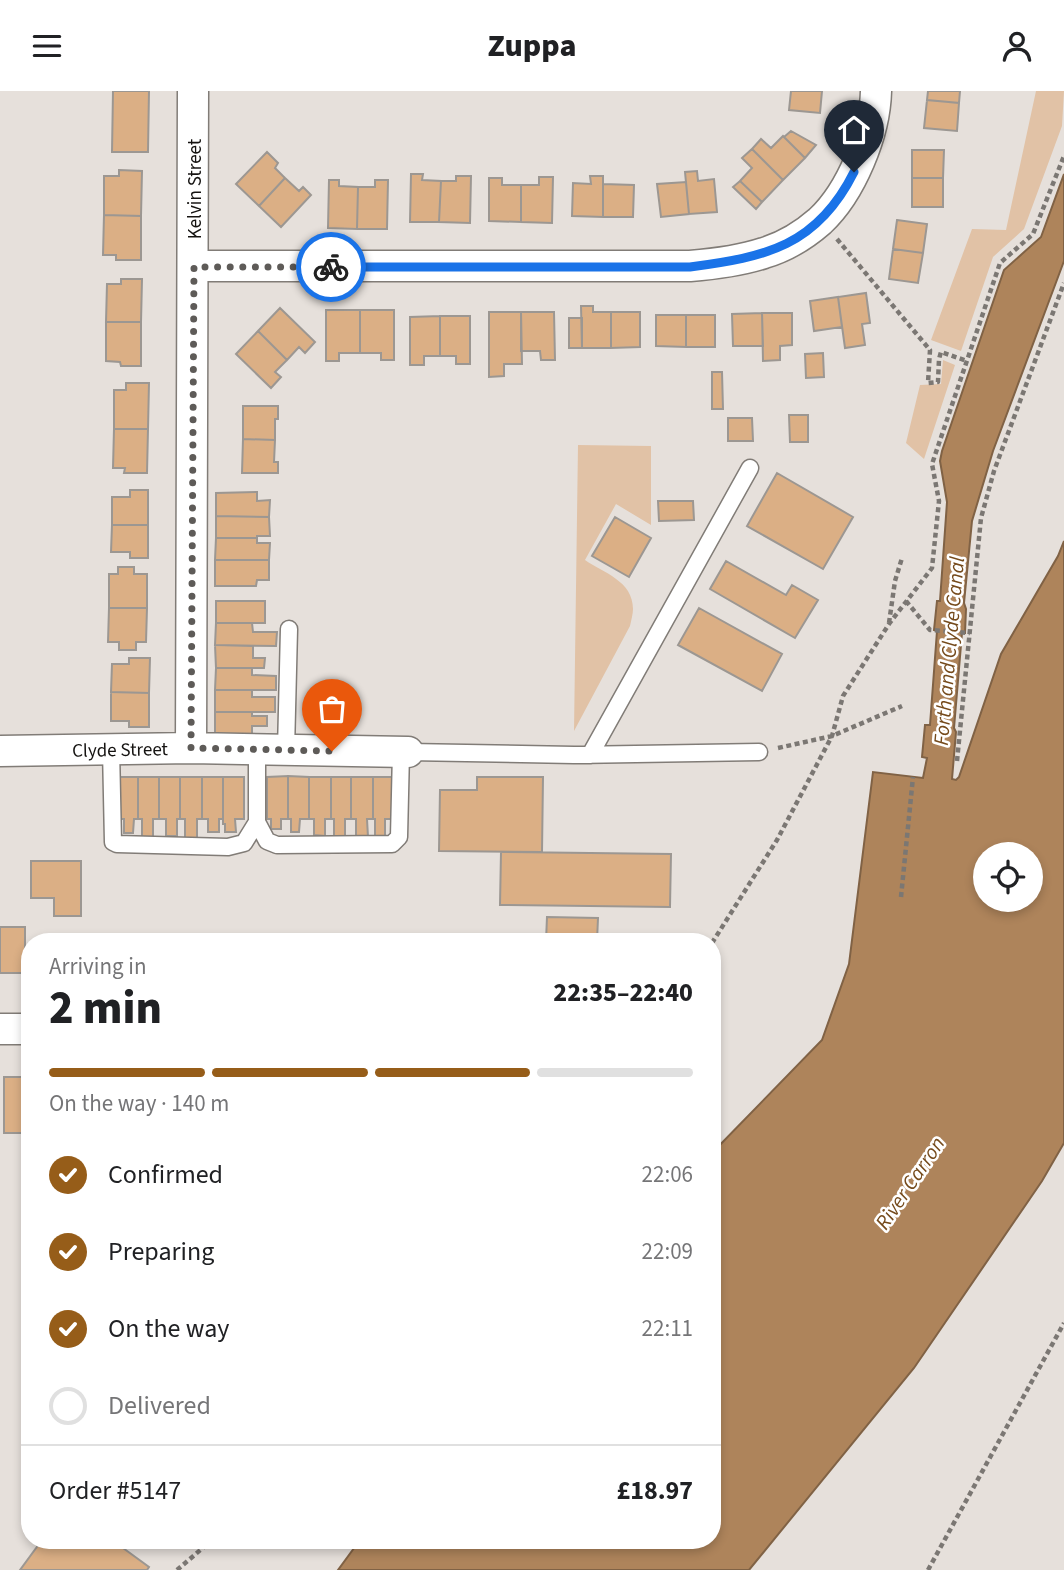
<!DOCTYPE html>
<html lang="en">
<head>
<meta charset="utf-8">
<style>
	:root { --surface:#fff; --page:#f2f2f2; --text:#202124; --muted:#757577; --line:#e0e0e0; --accent:#965d19 }
	body { margin:0; font-family:"Source Sans 3",sans-serif; background:var(--page); color:var(--text); height:100vh; display:flex; flex-direction:column; font-size:26px; white-space:nowrap }
	* { box-sizing:border-box; margin:0 }
	p { font-size:23px; color:var(--muted) }
	.icon { flex:none; width:38px; height:38px; fill:none; stroke:currentColor; stroke-width:2; stroke-linecap:round; stroke-linejoin:round }
	.map { position:relative; flex:1; overflow:hidden }
	.drawer { position:absolute; left:21px; top:842px; width:700px; height:616px; display:flex; flex-direction:column; background:var(--surface); border-radius:28px; box-shadow:0 4px 10px #0003 }
	.drawer>* { flex:none }
	.fabs { position:absolute; left:973px; top:751px; display:grid; gap:14px }
	.fabs a { display:grid; place-items:center; width:70px; height:70px; border-radius:50%; background:var(--surface); box-shadow:0 4px 10px #0003; font-size:35px }
	.pin { position:absolute; display:grid; place-items:center; width:60px; height:60px; color:#fff; margin:-72px -30px; border-radius:50% 50% 50% 0; rotate:-45deg; box-shadow:0 0 7px #0007 }
	.pin .icon { rotate:45deg }
	.courier { position:absolute; display:grid; place-items:center; width:70px; height:70px; margin:-35px; border:5px solid #1a73e8; border-radius:50%; background:#fff; color:#222; box-shadow:0 2px 9px #0007 }
	.headline em { font-style:normal; font-weight:800 }
	.headline div { display:flex; flex-direction:column-reverse }
	.headline { display:flex; align-items:center; justify-content:space-between; height:119px; padding:0 28px }
	h1 { font-size:46px; font-weight:800; line-height:52px }
	.bar { display:grid; grid-template-columns:repeat(4,1fr); gap:10px 7px; align-content:center; height:84px; padding:0 28px }
	.bar i { height:9px; border-radius:5px; background:var(--line) }
	.bar .active { background:var(--accent) }
	.bar p { grid-column:span 4 }
	.line { display:flex; align-items:center; gap:18px; padding:0 28px; border-top:2px solid var(--line) }
	.line div { flex:1 }
	ol { padding:0 28px; list-style:none }
	li { display:flex; align-items:center; gap:21px; height:77px }
	li p { margin-inline-start:auto }
	li .icon { padding:7px; border-radius:50%; background:var(--accent); color:#fff; stroke-width:4 }
	li:last-child { color:var(--muted) }
	li i { width:38px; height:38px; border:4px solid var(--line); border-radius:50% }
	header { display:flex; justify-content:space-between; align-items:center; height:91px; padding:0 28px; background:var(--surface); font-size:32px; font-weight:800 }
	.map>svg:first-child { display:block }
	.green { fill:#e1c2a6 }
	.water { fill:#ae845b; stroke:#806245; stroke-width:2; fill-rule:evenodd }
	.building { fill:#dbaf85; stroke:#9c9792; stroke-width:2 }
	.lines { fill:none; stroke-linecap:round; stroke-linejoin:round }
	.lane-casing { stroke:#817c77; stroke-width:19 }
	.street-casing { stroke:#817c77; stroke-width:33 }
	.path { stroke:#7b7773; stroke-width:4.5; stroke-dasharray:5 3.5; stroke-linecap:butt }
	.lane { stroke:#fff; stroke-width:16 }
	.street { stroke:#fff; stroke-width:30 }
	.done { stroke:#5e5b58; stroke-width:7; stroke-dasharray:0 12.6 }
	.route { stroke:#1a73e8; stroke-width:9 }
	.labels { text-anchor:middle; stroke-width:5; stroke-linejoin:round; paint-order:stroke }
	.street-label { font-size:19px; fill:#151311; stroke:#fff }
	.water-label { font-size:21px; font-style:italic; fill:#754a1b; stroke:#fff }
</style>
</head>
<body>
<header><svg class="icon" aria-label="menu" viewBox="0 0 24 24"><path d="M4 6h16M4 12h16M4 18h16"/></svg>Zuppa<svg class="icon" aria-label="person" viewBox="0 0 24 24"><circle cx="12" cy="8" r="4"/><path d="M4 21q1-7 8-7t8 7"/></svg></header>
<div class="map">
<svg width="1064" height="1479" viewBox="0 0 1064 1479">
	<rect width="100%" height="100%" fill="#e6e0db"/>
	<path class="green" d="M1036 0H1064L1062 35 1024 138 993 166 961 260 931 249 972 138 1006 139Z
		M943 269 955 274 924 368 906 352 920 294 941 293Z
		M578 354 651 355V434L616 413 585 469C604 482 633 490 633 518 633 523 631 530 630 535L574 640Z"/>
	<path class="water" d="M1064 83V170L993 360 972 430 964 512 966 518 965 542H962L954 637 956 641 952 688 956 689 959 686 1001 563 1058 465 1064 450V1052L1042 1090 914 1277 749 1479H338L360 1449H712V1062L822 949 849 873 873 681 923 687 927 667 922 666 925 634H930L937 540 934 539 937 510H940L947 411 940 370 942 360 1004 179 1041 146ZM1031 763V808H985V763Z"/>
	<path class="building" d="M113 0H149L148 61H112Z
		M791 0H822L820 22 789 19Z
		M928 0H960L959 12 927 9Z
		M927 9 959 12 957 40 924 37Z
		M791 40 816 54 805 67 784 46Z
		M783 45 805 67 783 89 752 58 761 48 771 57Z
		M752 58 783 89 762 111 740 90 752 77 742 67Z
		M912 59H944L943 87H912Z
		M267 61 278 72 275 77 285 87 259 115 236 93Z
		M119 79 142 80 141 125 104 124V85H119Z
		M697 80 698 90 714 88 717 121 689 123 685 81Z
		M411 83H423L422 89 441 90 439 131H410Z
		M456 85H471L470 132 439 131 441 90H456Z
		M590 85H603V126L572 125 573 92 591 93Z
		M539 86H553L552 132 521 131V94H539Z
		M285 87 299 100 303 96 311 104 281 136 259 115Z
		M489 87H502V94H521V131L489 130Z
		M912 87H943V116H912Z
		M329 89H339V95L358 96 357 138 328 137Z
		M375 89H388L387 138H357L358 96H375Z
		M740 90 762 111 756 118 733 96Z
		M686 91 689 123 661 126 657 93Z
		M603 93 634 94 633 126H603Z
		M104 124 141 125V169H116V164H103Z
		M897 129 927 133 923 162 893 158Z
		M893 158 923 162 918 192 889 188Z
		M121 188H142L141 231H106L107 193H121Z
		M866 202 870 232 862 233 865 254 845 257 838 206Z
		M838 206 842 236 814 240 810 210Z
		M581 215H593V221H611V257H582Z
		M280 217 315 251 305 262 299 256 287 269 258 240Z
		M326 219H360V262H339V270H326Z
		M360 219H394V269H381V262H360Z
		M489 221H521L522 273H504V285L489 286Z
		M521 221H554L555 269H541L540 260H521Z
		M611 221H640V256L611 257Z
		M762 222 763 255H733L732 223Z
		M762 222H792V254L780 255V269L763 270Z
		M656 224H686V256L656 255Z
		M686 224H715V256H686Z
		M440 225H470V273H456V265H440Z
		M440 225V265H424V274H410V226Z
		M569 227H582V257H569Z
		M106 231H141V275H121L120 271 106 270Z
		M258 240 287 269 275 281 281 286 271 297 236 263Z
		M823 262 824 286 806 287 805 263Z
		M712 281H722L723 318H712Z
		M126 292H149L148 338H114V299H126Z
		M243 315H278V328H275V349L243 348Z
		M789 324H808V351H790Z
		M728 327H752L753 350H728Z
		M114 338H148L147 382H124L125 377H113Z
		M243 348 275 349 274 371H278V382H242Z
		M777 382 853 426 823 478 747 435Z
		M130 399H148V434H112V406H130Z
		M257 401V410L270 409 269 426 216 425V402Z
		M658 410H693L694 429 659 430Z
		M216 425 269 426 270 445H257V447H216Z
		M615 426 651 447 629 486 592 465Z
		M112 434H148V467H130V461H111Z
		M216 447H257V452H270L269 469H215Z
		M215 469H269V489H257L256 495H215Z
		M726 470 786 504 792 494 818 509 795 547 710 498Z
		M118 476H134V483H147V517H109V483H118Z
		M216 510H265V532H216Z
		M109 517H147L146 551H136V559H119V551H108Z
		M699 517 782 563 762 600 678 554Z
		M216 532H252L253 541H277L276 555 215 554Z
		M215 554 253 555V567H265L264 577H216Z
		M129 567H150L149 602 111 601 112 573H129Z
		M216 577H252V584L276 585V599H215Z
		M215 599H252V606H275V621H215Z
		M111 601 149 602V636H129V630H111Z
		M215 621H252V625H267V635H252V643H215Z
		M288 685V728H281V738H271V728H267V686Z
		M288 685 309 686V728H300L299 741H291V728H288Z
		M117 686H138V728H134L133 742H124V728H117Z
		M138 686H159V728H153V747H142V728H138Z
		M159 686H180V728H177V745H166V728H159Z
		M180 686H202V728H197V747H185V728H180Z
		M202 686H223V728H219V741H208V728H202Z
		M223 686H244V728H235L236 741H225V733H223Z
		M309 686H331V728H325V745L314 744V728H309Z
		M331 686H351V728H345V745H334V728H331Z
		M351 686H373V728H367L368 746 356 745V728H351Z
		M373 686H394L393 728H385V746H375V728H373Z
		M477 686H543L542 761 439 760 440 699H477Z
		M501 761 671 763 670 816 500 814Z
		M31 770H81V825H54V807H31Z
		M547 826 598 827 597 850H546Z
		M0 836H25V882H0Z
		M4 986H30V1042H4Z
		M42 1449H112L149 1476 147 1479H20Z"/>
	<g class="lines">
		<defs>
			<path id="lane" d="M111 658 113 751 117 753 228 756 244 752 257 731
				M257 658V731L267 750 277 754 392 753 399 746 401 661
				M286 659 289 538
				M408 661 574 664 759 661
				M590 664 750 377"/>
			<path id="street" d="M194 175H690C715 173 740 170 764 162 784 156 804 144 820 130 851 101 875 43 876 0
				M191 657 193 0
				M0 660 191 657 408 661
				M0 938H30"/>
		</defs>
		<use href="#lane" class="lane-casing"/>
		<use href="#street" class="street-casing"/>
		<path class="path" d="M837 148 930 259 928 292 938 291 939 268 941 261 967 270
			M906 510 930 539 970 542
			M889 532 895 490 902 467
			M778 657 832 645 902 615
			M957 670 981 427 994 380 1064 192
			M901 806 913 686
			M712 852 777 749 832 645 843 605 889 533 932 477 939 410 932 373 1000 172 1033 143 1064 65
			M177 1479 212 1449
			M928 1479 1064 1232"/>
		<use href="#lane" class="lane"/>
		<use href="#street" class="street"/>
	</g>
	<g class="lines">
		<path class="done" d="M331 176H194L191 657 332 660"/>
		<path class="route" d="M331 176H690C766 166 817 155 854 81"/>
	</g>
	<g class="labels">
		<g class="street-label">
			<text transform="translate(194 98) rotate(-90)" y="7">Kelvin Street</text>
			<text transform="translate(120 658) rotate(-1)" y="7">Clyde Street</text>
		</g>
		<g class="water-label">
			<text transform="translate(949 560) rotate(-85)" y="7">Forth and Clyde Canal</text>
			<text transform="translate(910 1092) rotate(-56)" y="7">River Carron</text>
		</g>
	</g>
</svg>
<div class="fabs">
<a><svg class="icon" aria-label="locate" viewBox="0 0 24 24"><circle cx="12" cy="12" r="6"/><path d="M12 2v4M12 18v4M2 12h4M18 12h4"/></svg></a>
</div>
<div class="pin" style="left:332px;top:660px;background:#ea580c"><svg class="icon" aria-label="bag" viewBox="0 0 24 24"><path d="M5 8h14l-1 12H6zM9 8a3 3 0 0 1 6 0"/></svg></div>
<div class="pin" style="left:854px;top:81px;background:#1f2937"><svg class="icon" aria-label="home" viewBox="0 0 24 24"><path d="M3 11l9-7 9 7M6 9v11h12V9"/></svg></div>
<div class="courier" style="left:331px;top:176px"><svg class="icon" aria-label="bike" viewBox="0 0 24 24"><circle cx="6" cy="16" r="4"/><circle cx="18" cy="16" r="4"/><path d="M6 16l4-8h5l3 8M10 8l3 8H6M13 5h3"/></svg></div>
<section class="drawer">
<div class="headline"><div><h1>2 min</h1><p>Arriving in</p></div><em>22:35–22:40</em></div>
<div class="bar"><i class="active"></i><i class="active"></i><i class="active"></i><i></i><p>On the way · 140 m</p></div>
<ol>
<li><svg class="icon" aria-label="check" viewBox="0 0 24 24"><path d="M5 12l5 5 9-10"/></svg>Confirmed<p>22:06</p></li>
<li><svg class="icon" aria-label="check" viewBox="0 0 24 24"><path d="M5 12l5 5 9-10"/></svg>Preparing<p>22:09</p></li>
<li><svg class="icon" aria-label="check" viewBox="0 0 24 24"><path d="M5 12l5 5 9-10"/></svg>On the way<p>22:11</p></li>
<li><i></i>Delivered</li>
</ol>
<div class="line" style="height:91px"><div>Order #5147</div><b>£18.97</b></div>
</section>
</div>
</body>
</html>
